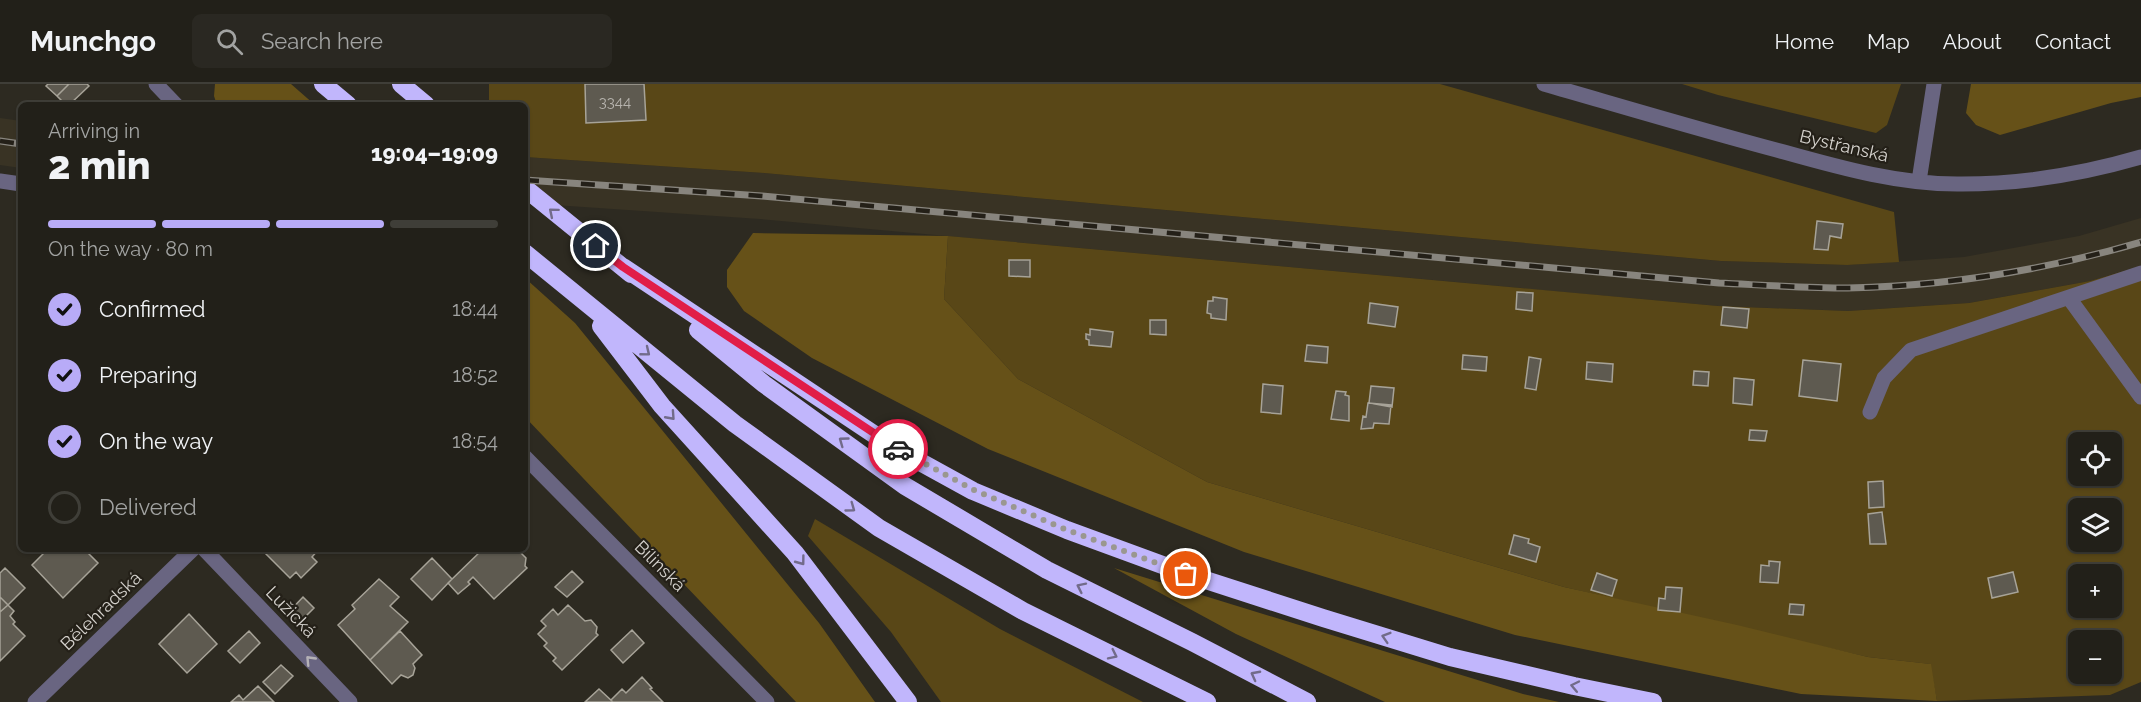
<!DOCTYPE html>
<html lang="en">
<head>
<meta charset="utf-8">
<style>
	:root { --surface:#222019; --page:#2a2822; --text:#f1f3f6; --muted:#a2a3a2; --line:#3f3e38; --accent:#b8abf7 }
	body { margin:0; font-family:Raleway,sans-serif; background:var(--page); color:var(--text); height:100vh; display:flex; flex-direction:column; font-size:22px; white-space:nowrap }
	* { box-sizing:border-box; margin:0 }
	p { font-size:20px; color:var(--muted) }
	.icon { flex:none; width:33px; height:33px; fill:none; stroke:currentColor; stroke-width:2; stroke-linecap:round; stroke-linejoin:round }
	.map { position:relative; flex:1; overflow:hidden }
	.details { position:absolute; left:18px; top:18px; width:510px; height:450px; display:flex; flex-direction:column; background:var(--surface); border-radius:9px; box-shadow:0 2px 4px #0004,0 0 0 2px var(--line) }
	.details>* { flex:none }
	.buttons { position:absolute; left:2068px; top:348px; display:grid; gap:12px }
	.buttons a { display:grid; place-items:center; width:54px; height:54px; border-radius:9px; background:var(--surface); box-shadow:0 2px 4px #0004,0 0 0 2px var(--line); font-size:30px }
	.pin { position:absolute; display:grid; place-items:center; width:51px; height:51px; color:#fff; margin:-26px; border:3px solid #fff; border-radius:50%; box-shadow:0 2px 6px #0007 }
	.courier { position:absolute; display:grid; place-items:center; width:60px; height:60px; margin:-30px; border:4px solid #e11d48; border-radius:50%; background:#fff; color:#222; box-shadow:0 2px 8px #0007 }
	.headline em { font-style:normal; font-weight:800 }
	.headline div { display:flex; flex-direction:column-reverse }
	.headline { display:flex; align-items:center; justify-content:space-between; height:102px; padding:0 30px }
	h1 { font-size:39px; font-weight:800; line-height:45px }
	.bar { display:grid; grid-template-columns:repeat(4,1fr); gap:9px 6px; align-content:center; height:72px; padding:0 30px }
	.bar i { height:8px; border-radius:4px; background:var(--line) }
	.bar .selected { background:var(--accent) }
	.bar p { grid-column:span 4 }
	ol { padding:0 30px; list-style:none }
	li { display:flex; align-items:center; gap:18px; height:66px }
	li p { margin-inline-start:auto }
	li .icon { padding:6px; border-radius:50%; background:var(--accent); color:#111; stroke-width:4 }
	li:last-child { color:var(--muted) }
	li i { width:33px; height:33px; border:3px solid var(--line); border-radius:50% }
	header { display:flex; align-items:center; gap:36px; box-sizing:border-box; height:84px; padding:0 30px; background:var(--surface); border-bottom:2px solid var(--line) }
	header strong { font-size:28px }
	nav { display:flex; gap:33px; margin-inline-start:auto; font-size:21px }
	.search { width:420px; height:54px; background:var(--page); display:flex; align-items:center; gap:15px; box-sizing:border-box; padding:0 21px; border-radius:9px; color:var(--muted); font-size:22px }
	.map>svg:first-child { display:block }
	.built { fill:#393324 }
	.green { fill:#594717; fill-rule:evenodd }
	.forest { fill:#665118 }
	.building { fill:#5e5a50; stroke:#a7a398; stroke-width:1.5 }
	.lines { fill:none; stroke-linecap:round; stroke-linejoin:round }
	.minor { stroke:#696581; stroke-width:15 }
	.highway { stroke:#c1b6fc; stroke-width:18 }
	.rail-casing { stroke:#88857e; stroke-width:7 }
	.rail { stroke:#242018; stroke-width:4.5; stroke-dasharray:14; stroke-linecap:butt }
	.oneway { stroke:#726b8a }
	.oneway2 { stroke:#b4b1b6 }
	.done { stroke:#9a9790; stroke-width:6; stroke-dasharray:0 10.8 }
	.route { stroke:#e11d48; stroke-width:8 }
	.labels { text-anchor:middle; stroke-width:4.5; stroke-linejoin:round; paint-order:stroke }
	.number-label { font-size:15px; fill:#b6b3ad }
	.street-label { font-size:18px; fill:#d4d1cc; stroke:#242018 }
</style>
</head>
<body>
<header>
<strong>Munchgo</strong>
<div class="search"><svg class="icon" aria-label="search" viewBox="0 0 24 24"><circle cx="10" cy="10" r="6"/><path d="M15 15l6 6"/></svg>Search here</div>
<nav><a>Home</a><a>Map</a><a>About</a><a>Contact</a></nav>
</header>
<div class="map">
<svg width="2141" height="618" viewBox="0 0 2141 618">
	<rect width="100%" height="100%" fill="#2d2a21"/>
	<path class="built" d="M0 34 21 37V84L0 81Z
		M525 73 764 89 1721 177 1847 181 1964 173 2079 152 2141 134V182L2090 197 1969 219 1848 227 1718 222 760 135 525 119Z"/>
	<path class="green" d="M489 0H1440L1894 128 1899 178 1847 181 1721 177 764 89 525 73V21H489Z
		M1682 0H1901L1887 41 1876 49 1718 11Z
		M948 152 1718 222 1848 227 1969 219 2090 197 2141 182V598L2110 611 1937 617 1930 580 1868 573 1564 503 1207 398 1018 295 944 215ZM2079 358H2112V392H2079ZM2079 424H2112V458H2079ZM2079 490H2112V524H2079ZM2079 556H2112V590H2079Z
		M815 435 1000 545 1143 618H941L891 548 808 452Z"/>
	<path class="forest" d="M215 0H291L315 21H217L214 12Z
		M1971 0H2141V13L2111 19 2000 51 1976 41 1966 29Z
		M753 149 948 152 944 215 1018 295 1207 398 1564 503 1737 541 1868 573 1931 580 1937 617 1801 610 1515 551 1244 468 988 365 812 274 744 227 727 203V186Z
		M525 194 575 239 819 539 875 618H796L525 333Z
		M1114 484 1523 610 1559 618H1385L1236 550Z"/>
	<path class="building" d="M48 0H69L57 12 46 2Z
		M69 0H87L89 2 69 21H66L57 12Z
		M585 0H644L646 36 586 39Z
		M1817 137 1843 140 1841 154 1830 152 1828 166 1814 165Z
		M1009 176H1030V193L1009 192Z
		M1517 208 1533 209 1532 227 1516 225Z
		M1213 213 1227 215 1226 236 1211 234V230L1207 229 1208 217H1213Z
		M1370 219 1398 223 1395 243 1368 239Z
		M1723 223 1749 225 1747 244 1721 241Z
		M1150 236H1166V251L1150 250Z
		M1090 245 1113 248 1111 263 1089 261V256L1086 255V250L1090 251Z
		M1307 261 1328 263 1327 279 1305 277Z
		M1463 271 1487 273 1486 287 1462 285Z
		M1529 273 1541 275 1536 306 1525 304Z
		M1803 276 1841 280 1837 317 1799 312Z
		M1587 278 1613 280 1612 298 1586 295Z
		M1694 287 1709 288 1708 302 1693 301Z
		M1734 294 1754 296 1752 321 1733 319Z
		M1263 300 1283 302 1281 330 1261 328Z
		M1371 302 1394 304 1392 323 1369 319Z
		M1336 307 1346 308 1345 311 1349 312V337L1331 335Z
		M1368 319 1391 321 1389 340 1374 339 1373 344 1361 345 1363 332 1366 333Z
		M1750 346 1767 347 1765 357 1749 356Z
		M1883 397 1884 423 1869 424 1868 398Z
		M1882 428 1886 460H1870L1868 430Z
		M1514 451 1529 455 1528 459 1540 463 1536 478 1509 470Z
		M48 465H84L98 479 63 514 32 481Z
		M261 465H319L312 473 317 478 301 494 296 488 290 494Z
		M483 465H507L511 468 519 467 526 474 525 482 527 484 494 515 473 493 468 498 470 500 458 510 448 499Z
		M432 474 452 495 432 516 411 495Z
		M1769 477 1780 478 1778 499 1760 498 1761 481 1769 482Z
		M5 484 25 504 8 521 0 513V489Z
		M572 487 583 498 567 513 555 503Z
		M2013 488 2018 508 1992 514 1988 494Z
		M1597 489 1617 496 1612 512 1591 506Z
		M379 495 399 513 390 522 408 538 370 576 338 541 355 525 352 521Z
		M1666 503 1682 504 1680 528 1658 526 1659 514 1665 515Z
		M0 513 8 521 0 528Z
		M303 513 314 524 297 541 286 531Z
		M1790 520 1804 521 1803 531 1789 530Z
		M8 521 14 527 10 532 15 538 13 540 25 552 0 577V528Z
		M568 521 585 537 591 536 597 543 596 549 598 551 562 586 553 577 556 574 544 562 547 559 538 550 546 542 541 537 553 525 558 531Z
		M189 530 217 560 187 589 159 560Z
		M632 546 644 559 623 579 611 566Z
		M249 547 260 559 240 579 228 567Z
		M400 547 422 571 413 580 415 584 413 591 408 594 401 591 392 600 370 576Z
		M281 581 293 592 275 610 263 598Z
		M642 593 652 604 650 605 663 618H613L611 616 622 605 626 609Z
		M258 602 274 618H231L239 611 243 616Z
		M599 605 613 618H585Z"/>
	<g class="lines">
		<path class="minor" d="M156 0 176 21
			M1544 0C1624 23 1704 47 1784 68 1841 84 1902 101 1962 100 2023 100 2083 90 2141 73
			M0 97 21 100
			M1919 97 1934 0
			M2069 214 2141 313
			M1870 328 1884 294 1911 266 2141 189
			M525 373 767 618
			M204 465 350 618
			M35 618 193 465"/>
		<path class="highway" d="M323 0 348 21
			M401 0 426 21
			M525 104 631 190
			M525 169 735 340 879 444 1023 527 1207 618
			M623 183 893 363 973 407 1067 446 1187 490 1323 534 1450 573 1574 602 1653 618
			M601 242 662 322 795 469 908 618
			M698 246 764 300 905 402 1047 486 1192 558 1307 618"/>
		<defs>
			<path id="rail" d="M0 57 21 60
				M525 96 762 112 1719 199C1762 201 1805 204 1848 204 1947 202 2046 186 2141 158"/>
		</defs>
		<use href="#rail" class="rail-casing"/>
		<use href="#rail" class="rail"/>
	</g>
	<defs><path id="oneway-chevron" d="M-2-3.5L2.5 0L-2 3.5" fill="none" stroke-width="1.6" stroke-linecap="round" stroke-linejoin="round" transform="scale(1.5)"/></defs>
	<g class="oneway">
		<use href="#oneway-chevron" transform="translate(553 128) rotate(-140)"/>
		<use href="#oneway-chevron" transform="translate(646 268) rotate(39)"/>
		<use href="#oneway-chevron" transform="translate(671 332) rotate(48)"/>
		<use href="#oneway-chevron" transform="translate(843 357) rotate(-144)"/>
		<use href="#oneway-chevron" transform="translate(851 424) rotate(36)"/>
		<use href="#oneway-chevron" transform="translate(801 477) rotate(53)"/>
		<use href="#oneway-chevron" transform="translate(1081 503) rotate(-154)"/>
		<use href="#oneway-chevron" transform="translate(1386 553) rotate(-163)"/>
		<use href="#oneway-chevron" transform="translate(1113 571) rotate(26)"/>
		<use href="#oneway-chevron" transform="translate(1255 591) rotate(-152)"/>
		<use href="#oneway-chevron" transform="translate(1575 602) rotate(-168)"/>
	</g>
	<use class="oneway2" href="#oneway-chevron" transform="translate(310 576) rotate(-134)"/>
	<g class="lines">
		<path class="done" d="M898 365 974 406 1067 446 1186 490"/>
		<path class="route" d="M596 162 623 183 898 365"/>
	</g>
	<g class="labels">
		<g class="number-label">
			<text x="615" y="23">3344</text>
		</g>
		<g class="street-label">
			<text transform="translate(1844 62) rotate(13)" y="6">Bystřanská</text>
			<text transform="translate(660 482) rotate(45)" y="6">Bílinská</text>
			<text transform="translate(101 527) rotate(-44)" y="6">Bělehradská</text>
			<text transform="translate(291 528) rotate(46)" y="6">Lužická</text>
		</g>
	</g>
</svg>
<div class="buttons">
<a><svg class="icon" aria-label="locate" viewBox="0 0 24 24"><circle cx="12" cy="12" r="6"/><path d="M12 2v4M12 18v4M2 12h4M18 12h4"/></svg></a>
<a><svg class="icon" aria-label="layers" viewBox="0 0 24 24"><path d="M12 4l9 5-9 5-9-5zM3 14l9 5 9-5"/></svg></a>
<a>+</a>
<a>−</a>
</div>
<div class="pin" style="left:1186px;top:490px;background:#ea580c"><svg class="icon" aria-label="bag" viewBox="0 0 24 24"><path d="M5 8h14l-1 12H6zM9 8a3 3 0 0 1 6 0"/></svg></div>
<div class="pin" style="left:596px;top:162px;background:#1f2937"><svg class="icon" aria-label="home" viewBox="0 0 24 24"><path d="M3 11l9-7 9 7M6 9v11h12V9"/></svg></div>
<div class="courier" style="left:898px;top:365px"><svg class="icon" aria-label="car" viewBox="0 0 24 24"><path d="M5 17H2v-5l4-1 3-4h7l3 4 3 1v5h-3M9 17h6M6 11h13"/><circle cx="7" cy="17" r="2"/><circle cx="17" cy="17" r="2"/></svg></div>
<section class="details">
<div class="headline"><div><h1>2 min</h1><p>Arriving in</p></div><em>19:04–19:09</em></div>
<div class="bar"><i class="selected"></i><i class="selected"></i><i class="selected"></i><i></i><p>On the way · 80 m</p></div>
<ol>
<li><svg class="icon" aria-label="check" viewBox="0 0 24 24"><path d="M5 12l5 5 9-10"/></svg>Confirmed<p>18:44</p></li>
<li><svg class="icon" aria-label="check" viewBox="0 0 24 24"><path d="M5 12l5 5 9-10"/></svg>Preparing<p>18:52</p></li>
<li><svg class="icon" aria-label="check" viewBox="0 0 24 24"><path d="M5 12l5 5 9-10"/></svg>On the way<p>18:54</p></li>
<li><i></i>Delivered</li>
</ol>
</section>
</div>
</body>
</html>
